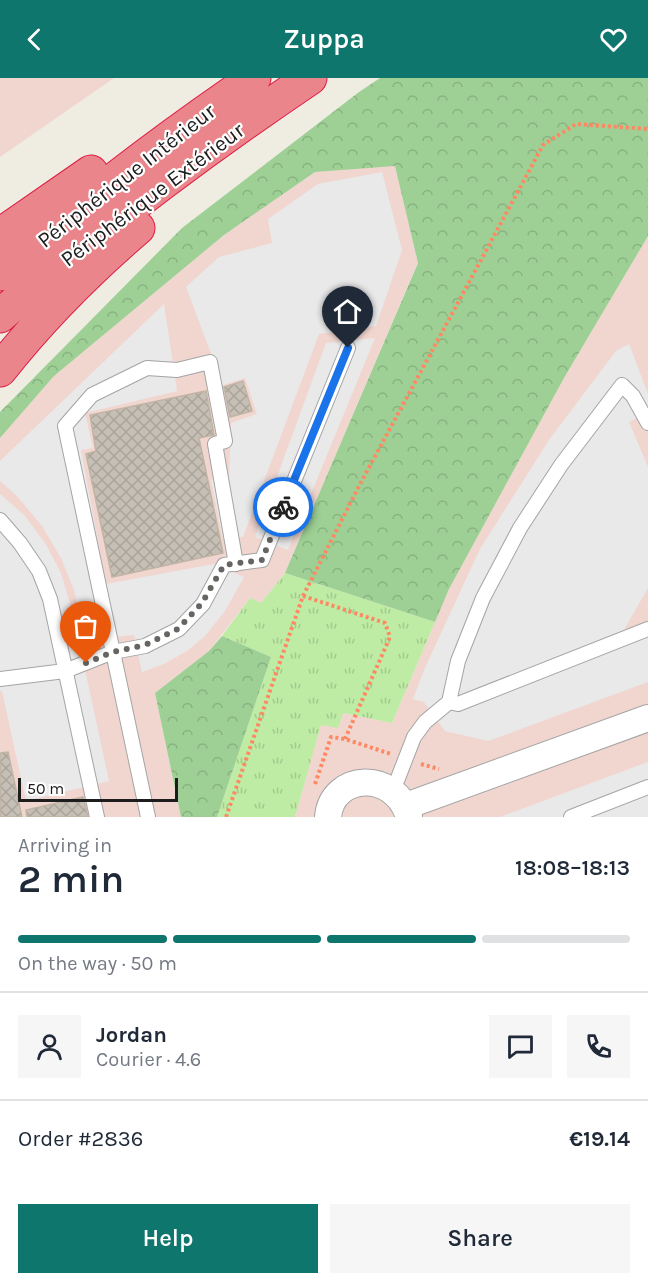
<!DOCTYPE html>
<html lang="en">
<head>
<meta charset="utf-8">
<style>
	:root { --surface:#fff; --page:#f6f6f7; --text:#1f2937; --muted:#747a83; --line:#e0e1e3; --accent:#0f766e }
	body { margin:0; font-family:Karla,sans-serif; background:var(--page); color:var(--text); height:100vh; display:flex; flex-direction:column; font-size:22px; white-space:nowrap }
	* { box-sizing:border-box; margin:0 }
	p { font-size:20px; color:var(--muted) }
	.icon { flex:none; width:33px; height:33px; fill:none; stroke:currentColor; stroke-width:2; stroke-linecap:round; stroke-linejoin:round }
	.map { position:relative; height:739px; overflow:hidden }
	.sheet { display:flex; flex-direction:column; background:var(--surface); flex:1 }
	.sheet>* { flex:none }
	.scale { position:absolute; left:18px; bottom:15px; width:160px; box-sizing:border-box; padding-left:6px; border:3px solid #1d1d1d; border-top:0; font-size:16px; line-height:21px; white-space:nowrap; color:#1d1d1d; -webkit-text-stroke:4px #fff; paint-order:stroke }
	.pin { position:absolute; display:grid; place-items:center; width:51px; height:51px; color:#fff; margin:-62px -26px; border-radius:50% 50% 50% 0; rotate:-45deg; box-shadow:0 0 6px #0007 }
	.pin .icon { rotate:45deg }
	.courier { position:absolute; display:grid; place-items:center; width:60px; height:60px; margin:-30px; border:4px solid #1a73e8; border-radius:50%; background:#fff; color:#222; box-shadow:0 2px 8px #0007 }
	.headline em { font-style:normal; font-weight:600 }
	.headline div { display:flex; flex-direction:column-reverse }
	.headline { display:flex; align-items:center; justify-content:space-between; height:102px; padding:0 18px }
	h1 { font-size:39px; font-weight:600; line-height:45px }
	.bar { display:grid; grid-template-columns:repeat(4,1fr); gap:9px 6px; align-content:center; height:72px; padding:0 18px }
	.bar i { height:8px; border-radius:4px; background:var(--line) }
	.bar .selected { background:var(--accent) }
	.bar p { grid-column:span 4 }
	.line { display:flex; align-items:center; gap:15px; padding:0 18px; border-top:2px solid var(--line) }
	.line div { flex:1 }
	.round { display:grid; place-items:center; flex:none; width:63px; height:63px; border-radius:0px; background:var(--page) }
	.action { display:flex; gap:12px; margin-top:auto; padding:12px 18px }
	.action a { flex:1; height:69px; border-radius:0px; background:var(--accent); color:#fff; font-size:24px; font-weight:600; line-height:69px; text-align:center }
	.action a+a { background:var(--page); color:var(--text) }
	header { display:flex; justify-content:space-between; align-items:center; height:78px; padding:0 18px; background:var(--accent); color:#fff; font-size:27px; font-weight:600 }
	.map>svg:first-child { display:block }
	.commercial { fill:#f1d6d0 }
	.grass { fill:url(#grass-tufts) }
	.forest { fill:url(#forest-crowns) }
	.parking { fill:#e9e9e9 }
	.building { fill:url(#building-cross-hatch); stroke:#c1b4a4; stroke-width:1.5 }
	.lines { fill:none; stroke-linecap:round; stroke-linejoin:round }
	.lane-casing { stroke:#a4a4a4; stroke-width:16 }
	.street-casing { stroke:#a4a4a4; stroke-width:28 }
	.highway-casing { stroke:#df1c45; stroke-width:35 }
	.path { stroke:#ff8862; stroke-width:4; stroke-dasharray:3 3; stroke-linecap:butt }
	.lane { stroke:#fff; stroke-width:14 }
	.street { stroke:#fff; stroke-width:26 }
	.highway { stroke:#ea868b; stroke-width:33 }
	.done { stroke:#666562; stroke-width:6; stroke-dasharray:0 10.8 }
	.route { stroke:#1a73e8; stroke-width:8 }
	.labels { text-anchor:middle; stroke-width:4.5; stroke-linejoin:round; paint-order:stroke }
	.street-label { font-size:22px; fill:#1d1d1d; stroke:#fff }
</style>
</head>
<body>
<header><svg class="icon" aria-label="back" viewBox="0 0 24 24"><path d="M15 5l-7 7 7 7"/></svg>Zuppa<svg class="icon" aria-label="heart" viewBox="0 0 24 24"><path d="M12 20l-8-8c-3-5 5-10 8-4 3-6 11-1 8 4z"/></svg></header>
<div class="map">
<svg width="648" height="739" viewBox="0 0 648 739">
	<defs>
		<pattern id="grass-tufts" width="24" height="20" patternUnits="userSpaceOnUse" patternTransform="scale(1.5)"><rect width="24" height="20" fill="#beeca5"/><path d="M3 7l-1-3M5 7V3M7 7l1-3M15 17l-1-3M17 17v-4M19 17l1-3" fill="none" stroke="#a3ca8e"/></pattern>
		<pattern id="forest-crowns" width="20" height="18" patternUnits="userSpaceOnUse" patternTransform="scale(1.5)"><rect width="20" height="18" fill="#9ed095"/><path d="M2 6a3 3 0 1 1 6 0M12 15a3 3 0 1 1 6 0" fill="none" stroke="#88b280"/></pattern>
		<pattern id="building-cross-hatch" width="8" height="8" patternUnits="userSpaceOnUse" patternTransform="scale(1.5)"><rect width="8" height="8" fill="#c6bfb5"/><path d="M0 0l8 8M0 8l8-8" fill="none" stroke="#aaa49b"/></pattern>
	</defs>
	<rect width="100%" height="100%" fill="#efece2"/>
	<path class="commercial" d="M0 0H114L0 79Z
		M395 87 418 184 285 495 261 525 250 520 209 573 155 615 181 739H0V360L54 298 224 157 315 94Z
		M648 158V739H295L321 646 343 635 392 645 449 511 564 300Z"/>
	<path class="grass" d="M285 495 435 544 392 645 343 635 338 650 321 647 295 739H217L271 579 222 558 250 520 261 525Z"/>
	<path class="forest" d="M380 0H648V158L564 300 449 511 435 544 285 495 418 185 395 88 315 94 224 157 54 298 0 360V334L182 150 359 14Z
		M222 558 271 579 217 739H181L155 615 209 573Z"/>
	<path class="parking" d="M382 94 402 172 376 248 319 256 243 459 223 461 211 402 229 398 231 345 257 336 245 300 223 307 186 209 219 179 272 165 268 141 318 106Z
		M164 226 177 313 85 335 93 370 81 372 106 506 214 486 244 499 225 533 205 558 187 573 164 586 142 594 134 557 86 562 74 512 61 480 42 448 17 418 0 403V383Z
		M375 260 288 472 255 459 326 265Z
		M629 266 648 316V335L629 344 648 389V510L625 550 629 556 648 548V604L488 663 445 653 424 624 413 621 424 592 480 471 549 362 616 273Z
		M0 416 24 437 45 465 61 495 73 536 109 703 26 723 2 613H0Z
		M648 684V739H500Z"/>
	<path class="building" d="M243 303 252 333 230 339 224 309Z
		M206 313 214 357 199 360 223 475 112 499 86 376 96 373 90 337Z
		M8 674 22 739H0V675Z
		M83 719 88 739H27L26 732Z"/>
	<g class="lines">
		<defs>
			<path id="lane" d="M0 442 20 465 39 493 50 521 97 739
				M0 601 65 593 113 574 145 568 179 551 203 526 224 487 262 482 348 270
				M449 624 458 626 648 551
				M393 713 414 659 425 644 449 624 458 583 483 520 520 450 561 387 622 307 633 318 648 345
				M148 739 65 348 92 317 147 290 177 292 210 284 225 363 215 366 236 486
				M571 739 648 709"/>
			<path id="street" d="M406 728 648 640
				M328 739C332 695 395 691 409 739"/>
			<path id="highway" d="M0 157 91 94
				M0 196C80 125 166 60 254 0
				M0 238C97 151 202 73 310 0
				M0 292C41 240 88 193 138 150"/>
		</defs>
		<use href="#lane" class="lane-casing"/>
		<use href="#street" class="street-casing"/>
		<use href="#highway" class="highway-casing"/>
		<path class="path" d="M303 518 385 545 390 559 345 661
			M421 686 439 691
			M315 706 331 659 345 661 391 676
			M226 739 303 518 359 408 543 67 576 46 648 51"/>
		<use href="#lane" class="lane"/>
		<use href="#street" class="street"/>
		<use href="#highway" class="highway"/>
	</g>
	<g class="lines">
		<path class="done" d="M86 585 113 574 145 567 178 551 202 525 224 487 262 482 283 429"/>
		<path class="route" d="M283 429 348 270"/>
	</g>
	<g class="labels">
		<g class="street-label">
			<text transform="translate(126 97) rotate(-38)" y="8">Périphérique Intérieur</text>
			<text transform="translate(152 116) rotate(-37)" y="8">Périphérique Extérieur</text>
		</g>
	</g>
</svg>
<div class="scale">50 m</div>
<div class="pin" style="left:86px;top:585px;background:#ea580c"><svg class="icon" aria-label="bag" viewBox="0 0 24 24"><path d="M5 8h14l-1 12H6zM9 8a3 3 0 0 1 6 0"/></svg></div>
<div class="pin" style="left:348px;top:270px;background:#1f2937"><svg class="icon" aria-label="home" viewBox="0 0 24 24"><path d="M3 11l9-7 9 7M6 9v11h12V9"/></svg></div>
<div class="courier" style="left:283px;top:429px"><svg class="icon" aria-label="bike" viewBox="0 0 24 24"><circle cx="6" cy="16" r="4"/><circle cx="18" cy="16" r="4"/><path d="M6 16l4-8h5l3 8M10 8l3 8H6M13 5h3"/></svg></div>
</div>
<section class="sheet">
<div class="headline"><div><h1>2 min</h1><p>Arriving in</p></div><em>18:08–18:13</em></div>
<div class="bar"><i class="selected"></i><i class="selected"></i><i class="selected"></i><i></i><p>On the way · 50 m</p></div>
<div class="line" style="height:108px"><a class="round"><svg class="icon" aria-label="person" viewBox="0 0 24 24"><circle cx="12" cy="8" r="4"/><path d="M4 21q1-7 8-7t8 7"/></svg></a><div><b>Jordan</b><p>Courier · 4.6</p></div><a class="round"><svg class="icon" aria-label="chat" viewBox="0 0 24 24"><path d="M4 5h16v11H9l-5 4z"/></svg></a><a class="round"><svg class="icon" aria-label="phone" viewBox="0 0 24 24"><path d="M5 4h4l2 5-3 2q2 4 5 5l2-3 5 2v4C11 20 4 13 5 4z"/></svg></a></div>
<div class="line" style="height:78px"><div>Order #2836</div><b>€19.14</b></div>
<div class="action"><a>Help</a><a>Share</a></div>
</section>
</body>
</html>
